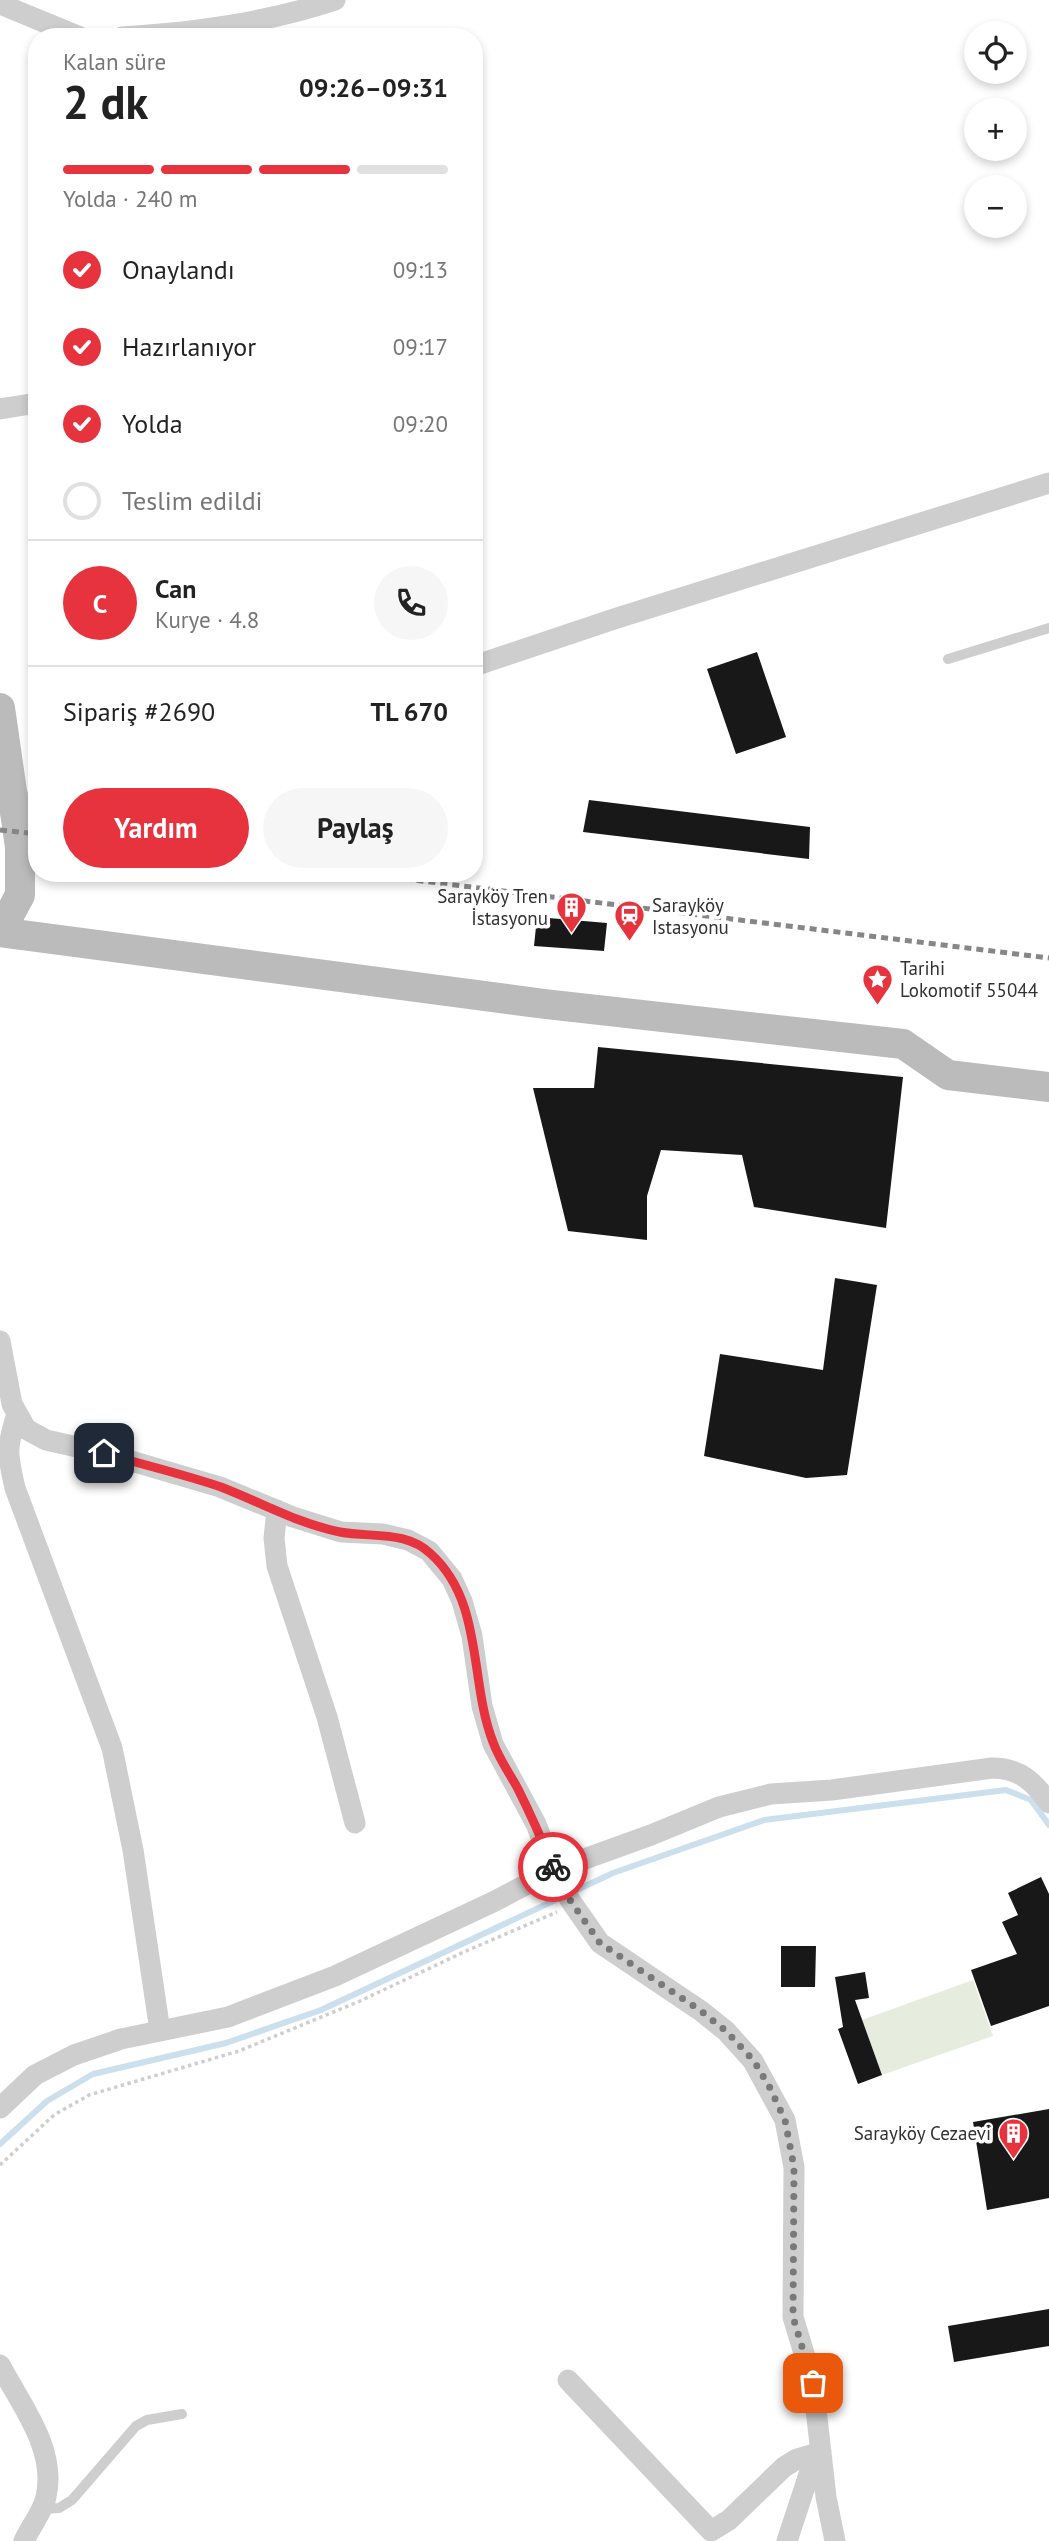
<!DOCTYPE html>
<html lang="tr">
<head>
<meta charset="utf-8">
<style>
	:root { --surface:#fff; --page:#f6f6f6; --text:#222; --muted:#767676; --line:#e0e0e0; --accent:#e7333e }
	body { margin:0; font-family:"PT Sans",sans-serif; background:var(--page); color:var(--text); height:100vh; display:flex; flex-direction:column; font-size:26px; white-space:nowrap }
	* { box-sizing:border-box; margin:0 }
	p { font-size:23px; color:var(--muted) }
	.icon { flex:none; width:38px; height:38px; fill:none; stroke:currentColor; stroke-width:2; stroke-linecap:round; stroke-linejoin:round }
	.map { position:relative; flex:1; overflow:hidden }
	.drawer { position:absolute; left:28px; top:28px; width:455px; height:854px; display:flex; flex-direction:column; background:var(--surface); border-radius:28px; box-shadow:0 4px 10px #0003 }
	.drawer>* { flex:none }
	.buttons { position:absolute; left:964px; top:21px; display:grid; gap:14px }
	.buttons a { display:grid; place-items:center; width:63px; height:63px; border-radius:50%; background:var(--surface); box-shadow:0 4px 10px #0003; font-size:35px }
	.pin { position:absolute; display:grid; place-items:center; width:60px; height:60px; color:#fff; margin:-30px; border-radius:14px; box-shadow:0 4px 10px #0006 }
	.courier { position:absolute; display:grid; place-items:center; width:70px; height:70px; margin:-35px; border:5px solid #e7333e; border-radius:50%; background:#fff; color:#222; box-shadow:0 2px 9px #0007 }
	.head em { font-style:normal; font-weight:700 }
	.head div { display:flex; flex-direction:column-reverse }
	.head { display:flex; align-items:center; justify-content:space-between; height:119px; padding:0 35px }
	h1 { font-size:46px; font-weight:700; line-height:52px }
	.bar { display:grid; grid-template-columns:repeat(4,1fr); gap:10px 7px; align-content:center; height:84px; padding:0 35px }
	.bar i { height:9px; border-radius:5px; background:var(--line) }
	.bar .on { background:var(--accent) }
	.bar p { grid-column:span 4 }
	.line { display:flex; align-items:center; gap:18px; padding:0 35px; border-top:2px solid var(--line) }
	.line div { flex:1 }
	.round { display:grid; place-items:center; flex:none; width:74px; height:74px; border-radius:37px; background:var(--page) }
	ol { padding:0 35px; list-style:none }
	li { display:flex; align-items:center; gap:21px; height:77px }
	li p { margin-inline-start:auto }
	li .icon { padding:7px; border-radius:50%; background:var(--accent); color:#fff; stroke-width:4 }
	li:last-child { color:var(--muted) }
	li i { width:38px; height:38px; border:4px solid var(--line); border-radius:50% }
	.cta { display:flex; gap:14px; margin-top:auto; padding:14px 35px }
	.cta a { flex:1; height:80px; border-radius:42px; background:var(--accent); color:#fff; font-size:28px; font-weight:700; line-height:80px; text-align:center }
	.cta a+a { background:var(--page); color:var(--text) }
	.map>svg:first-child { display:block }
	.pitch { fill:#e6eddf }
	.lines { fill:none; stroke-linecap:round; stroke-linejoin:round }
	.stream { stroke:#cbdfed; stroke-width:6 }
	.building { fill:#181818 }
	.path { stroke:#cecece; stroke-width:3.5; stroke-dasharray:3.5 3.5; stroke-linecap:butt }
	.lane { stroke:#cecece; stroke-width:10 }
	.street { stroke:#cecece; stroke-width:21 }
	.secondary { stroke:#bbb; stroke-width:30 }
	.rail { stroke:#868686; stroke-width:5; stroke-dasharray:7 5; stroke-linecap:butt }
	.done { stroke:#797979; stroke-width:7; stroke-dasharray:0 12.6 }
	.route { stroke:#e7333e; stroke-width:9 }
	.labels { text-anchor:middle; stroke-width:7; stroke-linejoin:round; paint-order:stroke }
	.poi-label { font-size:19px; fill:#313131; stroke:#fff; text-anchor:end }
</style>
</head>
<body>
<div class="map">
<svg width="1049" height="2541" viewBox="0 0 1049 2541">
	<rect width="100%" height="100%" fill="#fff"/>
	<path class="pitch" d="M973 1980 993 2036 882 2075 862 2020Z"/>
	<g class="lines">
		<path class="stream" d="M0 2144 47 2101 93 2074 226 2043 321 2010 613 1873 764 1820 1006 1790 1031 1800 1049 1825"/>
	</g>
	<path class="building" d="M757 652 786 737 736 754 707 669Z
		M589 800 810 827 809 859 583 832Z
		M537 917 607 923 604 951 534 946Z
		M598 1047 903 1077 886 1228 754 1207 742 1155 661 1150 647 1196V1240L568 1231 533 1088H594Z
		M835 1278 877 1285 847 1475 806 1478 704 1456 720 1354 823 1370Z
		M1041 1877 1049 1894V2006L991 2026 971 1970 1017 1954 1002 1922 1018 1915 1008 1893Z
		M781 1946H816L815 1987H781Z
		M865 1972 869 1998 855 2000 882 2075 858 2084 838 2029 843 2027 835 1977Z
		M1049 2109V2198L987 2210 973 2122Z
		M1049 2309V2346L954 2362 948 2326Z"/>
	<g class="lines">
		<path class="path" d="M0 2165 54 2115 89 2095 239 2051 360 2001 466 1951 557 1912"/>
		<path class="lane" d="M948 659 1049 628
			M42 2509 59 2508 72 2500 136 2426 147 2420 182 2414"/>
		<path class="street" d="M0 4 80 37
			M122 37C195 32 266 23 335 0
			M0 409 37 403
			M474 666 614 619 1049 483
			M1 805 37 801
			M0 1341 12 1404 26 1429 46 1440 104 1453 220 1487 293 1517 341 1532 383 1534 408 1540 429 1551 452 1579 462 1601 472 1636 482 1706 493 1744 536 1824 554 1870 570 1900 600 1943 701 2011 726 2031 753 2061 785 2120 794 2167 793 2317 813 2383 826 2497 835 2541
			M17 1414C6 1449 7 1453 15 1488L112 1748 133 1850 160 2031
			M277 1510 274 1538 277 1566 327 1717 355 1823
			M0 2108 35 2075 74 2055 121 2039 228 2017 335 1976 493 1902 554 1870 651 1835 719 1807 771 1794 832 1790 992 1768C1020 1768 1034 1782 1049 1803
			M0 2365C21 2405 57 2449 46 2497 43 2512 30 2527 24 2541
			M568 2380 711 2531 729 2520 784 2467 797 2459 821 2452
			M787 2541 816 2453"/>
		<path class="secondary" d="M0 708 20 847V895L0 932
			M0 932 545 1004 903 1044 948 1075 1049 1087"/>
		<path class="rail" d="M0 830 37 834
			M357 873 1049 958"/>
	</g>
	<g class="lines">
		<path class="done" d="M553 1867 570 1900 600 1943 701 2011 726 2031 754 2061 770 2088 785 2120 794 2167 793 2317 813 2383"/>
		<path class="route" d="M104 1453C143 1465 183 1474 221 1487 260 1502 299 1524 340 1532 372 1538 406 1530 431 1554 484 1602 469 1681 493 1742 499 1759 510 1774 518 1789 531 1815 542 1840 553 1867"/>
	</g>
	<defs>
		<symbol id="building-pin" viewBox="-11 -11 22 30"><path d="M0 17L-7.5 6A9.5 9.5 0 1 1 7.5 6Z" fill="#e7333e" stroke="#fff"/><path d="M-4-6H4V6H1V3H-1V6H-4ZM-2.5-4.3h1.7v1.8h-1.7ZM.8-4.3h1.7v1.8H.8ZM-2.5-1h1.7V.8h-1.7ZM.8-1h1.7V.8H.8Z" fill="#fff"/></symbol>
		<symbol id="station-pin" viewBox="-11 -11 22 30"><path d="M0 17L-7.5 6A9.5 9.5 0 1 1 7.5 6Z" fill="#e7333e" stroke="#fff"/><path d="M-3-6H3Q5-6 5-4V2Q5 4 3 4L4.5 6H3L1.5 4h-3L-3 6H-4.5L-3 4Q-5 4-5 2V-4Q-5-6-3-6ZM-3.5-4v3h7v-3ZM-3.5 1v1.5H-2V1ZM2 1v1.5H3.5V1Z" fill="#fff"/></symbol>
		<symbol id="sight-pin" viewBox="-11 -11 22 30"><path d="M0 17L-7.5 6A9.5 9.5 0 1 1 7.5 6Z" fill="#e7333e" stroke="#fff"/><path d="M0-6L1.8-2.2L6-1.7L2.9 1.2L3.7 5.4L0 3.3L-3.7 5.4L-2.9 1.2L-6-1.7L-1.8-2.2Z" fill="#fff"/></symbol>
	</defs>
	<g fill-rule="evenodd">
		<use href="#building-pin" x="554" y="890" width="35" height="47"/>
		<use href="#station-pin" x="612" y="898" width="35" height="47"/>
		<use href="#sight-pin" x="860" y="962" width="35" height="47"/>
		<use href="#building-pin" x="996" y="2116" width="35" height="47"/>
	</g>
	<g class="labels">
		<g class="poi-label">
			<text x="548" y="903">Sarayköy Tren<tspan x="548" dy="22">İstasyonu</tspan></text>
			<text x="652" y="912" text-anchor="start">Sarayköy<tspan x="652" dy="22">Istasyonu</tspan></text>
			<text x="900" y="975" text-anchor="start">Tarihi<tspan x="900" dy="22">Lokomotif 55044</tspan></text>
			<text x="991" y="2140">Sarayköy Cezaevi</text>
		</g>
	</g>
</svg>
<div class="buttons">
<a><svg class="icon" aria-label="locate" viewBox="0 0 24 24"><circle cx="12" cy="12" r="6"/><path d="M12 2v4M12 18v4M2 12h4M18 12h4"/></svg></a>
<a>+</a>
<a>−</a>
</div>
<div class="pin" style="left:813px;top:2383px;background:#ea580c"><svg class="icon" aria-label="bag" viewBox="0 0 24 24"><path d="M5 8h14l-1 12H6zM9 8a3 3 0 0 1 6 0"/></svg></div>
<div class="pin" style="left:104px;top:1453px;background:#1f2937"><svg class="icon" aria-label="home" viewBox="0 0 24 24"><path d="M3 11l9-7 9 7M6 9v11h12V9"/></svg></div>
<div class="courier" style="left:553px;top:1867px"><svg class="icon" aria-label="bike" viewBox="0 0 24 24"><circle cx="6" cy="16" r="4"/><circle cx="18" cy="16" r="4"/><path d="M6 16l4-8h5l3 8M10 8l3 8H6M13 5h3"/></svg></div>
<section class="drawer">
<div class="head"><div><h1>2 dk</h1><p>Kalan süre</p></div><em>09:26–09:31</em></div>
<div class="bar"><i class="on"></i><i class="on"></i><i class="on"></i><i></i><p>Yolda · 240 m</p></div>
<ol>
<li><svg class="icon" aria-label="check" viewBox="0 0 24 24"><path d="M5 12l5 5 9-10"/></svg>Onaylandı<p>09:13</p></li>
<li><svg class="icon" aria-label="check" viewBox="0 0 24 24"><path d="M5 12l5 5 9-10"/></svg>Hazırlanıyor<p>09:17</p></li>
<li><svg class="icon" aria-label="check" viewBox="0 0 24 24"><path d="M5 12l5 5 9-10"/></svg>Yolda<p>09:20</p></li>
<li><i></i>Teslim edildi</li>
</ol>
<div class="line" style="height:126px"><b class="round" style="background:var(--accent);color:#fff">C</b><div><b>Can</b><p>Kurye · 4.8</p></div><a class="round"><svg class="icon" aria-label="phone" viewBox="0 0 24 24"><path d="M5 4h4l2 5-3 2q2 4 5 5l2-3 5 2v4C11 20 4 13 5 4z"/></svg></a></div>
<div class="line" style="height:91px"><div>Sipariş #2690</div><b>TL 670</b></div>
<div class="cta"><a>Yardım</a><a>Paylaş</a></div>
</section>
</div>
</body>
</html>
